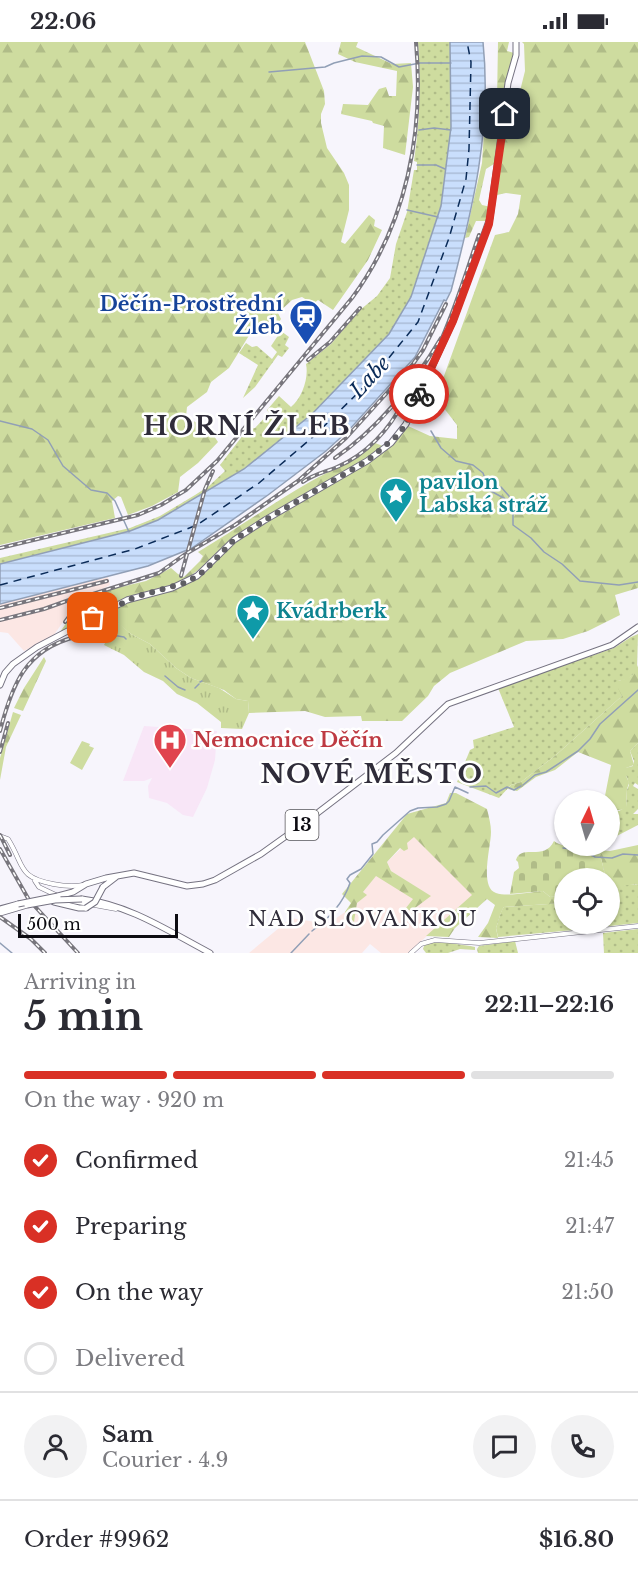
<!DOCTYPE html>
<html lang="en">
<head>
<meta charset="utf-8">
<style>
	:root { --surface:#fff; --page:#f2f2f3; --text:#2b2b33; --muted:#7c7c81; --line:#e1e1e2; --accent:#d93025 }
	body { margin:0; font-family:"Libre Baskerville",serif; background:var(--page); color:var(--text); height:100vh; display:flex; flex-direction:column; font-size:22px; white-space:nowrap }
	* { box-sizing:border-box; margin:0 }
	p { font-size:20px; color:var(--muted) }
	.icon { flex:none; width:33px; height:33px; fill:none; stroke:currentColor; stroke-width:2; stroke-linecap:round; stroke-linejoin:round }
	.map { position:relative; height:911px; overflow:hidden }
	.drawer { display:flex; flex-direction:column; background:var(--surface); flex:1 }
	.drawer>* { flex:none }
	.needle { width:39px; rotate:5deg }
	.tools { position:absolute; left:554px; top:748px; display:grid; gap:12px }
	.tools a { display:grid; place-items:center; width:66px; height:66px; border-radius:50%; background:var(--surface); box-shadow:0 2px 4px #0004; font-size:30px }
	.scale { position:absolute; left:18px; bottom:15px; width:160px; box-sizing:border-box; padding-left:6px; border:3px solid #0d0c12; border-top:0; font-size:16px; line-height:21px; white-space:nowrap; color:#0d0c12; -webkit-text-stroke:4px #fff; paint-order:stroke }
	.pin { position:absolute; display:grid; place-items:center; width:51px; height:51px; color:#fff; margin:-26px; border-radius:12px; box-shadow:0 3px 9px #0006 }
	.courier { position:absolute; display:grid; place-items:center; width:60px; height:60px; margin:-30px; border:4px solid #d93025; border-radius:50%; background:#fff; color:#222; box-shadow:0 2px 8px #0007 }
	.overview em { font-style:normal; font-weight:700 }
	.overview div { display:flex; flex-direction:column-reverse }
	.overview { display:flex; align-items:center; justify-content:space-between; height:102px; padding:0 24px }
	h1 { font-size:39px; font-weight:700; line-height:45px }
	.bar { display:grid; grid-template-columns:repeat(4,1fr); gap:9px 6px; align-content:center; height:72px; padding:0 24px }
	.bar i { height:8px; border-radius:4px; background:var(--line) }
	.bar .current { background:var(--accent) }
	.bar p { grid-column:span 4 }
	.line { display:flex; align-items:center; gap:15px; padding:0 24px; border-top:2px solid var(--line) }
	.line div { flex:1 }
	.round { display:grid; place-items:center; flex:none; width:63px; height:63px; border-radius:32px; background:var(--page) }
	ol { padding:0 24px; list-style:none }
	li { display:flex; align-items:center; gap:18px; height:66px }
	li p { margin-inline-start:auto }
	li .icon { padding:6px; border-radius:50%; background:var(--accent); color:#fff; stroke-width:4 }
	li:last-child { color:var(--muted) }
	li i { width:33px; height:33px; border:3px solid var(--line); border-radius:50% }
	.status { display:flex; justify-content:space-between; align-items:center; height:42px; padding:0 30px; background:var(--surface); direction:ltr }
	.status svg { height:16px; fill:currentColor }
	.map>svg:first-child { display:block }
	.industrial { fill:#fce7e4 }
	.medical { fill:#f8e6f7 }
	.grass { fill:url(#grass-dots) }
	.forest { fill:url(#forest-firs) }
	.cemetery { fill:url(#cemetery-stones) }
	.park { fill:url(#park-tufts) }
	.pitch { fill:#cedc9f }
	.water { fill:url(#water-rules); stroke:#919fb6; stroke-width:1.5 }
	.lines { fill:none; stroke-linecap:round; stroke-linejoin:round }
	.stream { stroke:#919fb6; stroke-width:1.5 }
	.ferry { stroke:#0a2b58; stroke-width:1.5; stroke-dasharray:8 6; stroke-linecap:butt }
	.minor-casing { stroke:#757281; stroke-width:5 }
	.major-casing { stroke:#757281; stroke-width:7 }
	.minor { stroke:#fff; stroke-width:4 }
	.major { stroke:#fff; stroke-width:5 }
	.rail-casing { stroke:#78767d; stroke-width:4 }
	.rail { stroke:#fff; stroke-width:1.5; stroke-dasharray:4.5; stroke-linecap:butt }
	.major-bridge-casing { stroke:#757281; stroke-width:7; stroke-linecap:butt }
	.major-bridge { stroke:#fff; stroke-width:5 }
	.done { stroke:#5f5e64; stroke-width:6; stroke-dasharray:0 10.8 }
	.route { stroke:#d93025; stroke-width:8 }
	.labels { text-anchor:middle; stroke-width:5; stroke-linejoin:round; paint-order:stroke }
	.shield { fill:#fff; stroke:#565559; stroke-width:1.5 }
	.shield-label { font-size:18px; font-weight:bold; fill:#0d0c12 }
	.transit-label { font-size:20px; font-weight:bold; fill:#164399; stroke:#fff; text-anchor:end }
	.culture-label { font-size:20px; font-weight:bold; fill:#0d838f; stroke:#fff; text-anchor:start }
	.health-label { font-size:20px; font-weight:bold; fill:#be3a42; stroke:#fff; text-anchor:start }
	.water-label { font-size:21px; font-style:italic; fill:#0a2b58; stroke:#fff }
	.neighbourhood-label { font-size:21px; letter-spacing:1.5px; fill:#2f2c39; stroke:#fff }
	.district-label { font-size:26px; font-weight:bold; letter-spacing:1.5px; fill:#2f2c39; stroke:#fff }
</style>
</head>
<body>
<div class="status"><b>22:06</b><svg viewBox="0 0 49 12"><path d="M0 12V9h3v3zM5 12V6h3v6zM10 12V3h3v9zM15 12V0h3v12zM26 1h20v11H26zM47 4h2v5h-2z"/></svg></div>
<div class="map">
<svg width="638" height="911" viewBox="0 0 638 911">
	<defs>
		<pattern id="grass-dots" width="8" height="8" patternUnits="userSpaceOnUse" patternTransform="scale(1.5)"><rect width="8" height="8" fill="#cedc9f"/><path d="M2 2h.1M6 6h.1" fill="none" stroke="#b0bc88" stroke-width="1.8" stroke-linecap="round"/></pattern>
		<pattern id="forest-firs" width="22" height="20" patternUnits="userSpaceOnUse" patternTransform="scale(1.5)"><rect width="22" height="20" fill="#cedc9f"/><path d="M5 1l3.5 6h-7zM16 11l3.5 6h-7z" fill="#b0bc88"/></pattern>
		<pattern id="cemetery-stones" width="16" height="16" patternUnits="userSpaceOnUse" patternTransform="scale(1.5)"><rect width="16" height="16" fill="#cedc9f"/><path d="M2 7V4a2 2 0 0 1 4 0v3zM10 15v-3a2 2 0 0 1 4 0v3z" fill="#b0bc88"/></pattern>
		<pattern id="park-tufts" width="24" height="20" patternUnits="userSpaceOnUse" patternTransform="scale(1.5)"><rect width="24" height="20" fill="#cedc9f"/><path d="M3 7l-1-3M5 7V3M7 7l1-3M15 17l-1-3M17 17v-4M19 17l1-3" fill="none" stroke="#b0bc88"/></pattern>
		<pattern id="water-rules" width="6" height="5" patternUnits="userSpaceOnUse" patternTransform="scale(1.5)"><rect width="6" height="5" fill="#c9defc"/><path d="M0 2.5h6" fill="none" stroke="#abbdd7"/></pattern>
	</defs>
	<rect width="100%" height="100%" fill="#f7f5fc"/>
	<path class="industrial" d="M108 535 110 543 81 558 71 568 54 593 24 609 8 591 0 590V562Z
		M414 794 473 853 408 911H381L370 902 362 911H249L291 876 328 882 345 870 354 879 357 861 366 853 363 850 376 833 414 857 403 870 430 854 391 829 387 820Z"/>
	<path class="medical" d="M144 684 217 689 215 718 207 746 193 775 183 773 167 761 149 756 148 744 152 736 144 739H123Z"/>
	<path class="grass" d="M418 0H450L451 85 441 164 411 255 389 292 312 372 244 427 158 478 130 489 0 522V516L130 486 160 474 195 453 209 444 225 429 220 423 247 388 255 386 269 371 267 368 279 354 291 365C302 356 309 336 306 322L331 302 360 268 377 254 390 236 396 202 407 170 414 128H417V120L414 119C420 79 421 40 418 0Z
		M281 289 289 295 285 303 289 306 282 315 278 313 255 345 243 356 258 323 239 311 246 301 252 305 257 304 272 317 277 310 271 304Z
		M638 592 637 629 628 637 618 639 622 654 556 713 521 740 511 743 499 756 457 740 470 708 474 706 473 698 514 685 498 646 614 606 631 595Z
		M638 701V743L635 741 633 744 638 747V767L633 772H638V783L609 798V766L619 769 626 765 627 748 629 743 627 735 625 733V726L633 724 634 719 630 709Z
		M629 842 638 843V881L601 885V882H609V851L618 845Z
		M563 861 564 882H597L596 886 498 895 496 886C499 879 500 869 504 865Z
		M638 887V911H604L603 891Z
		M515 899 518 911H478L477 907 479 904Z
		M442 900 470 904 475 905V908L460 907 448 911H426L423 907 424 904 430 901Z"/>
	<path class="forest" d="M0 0H305L324 49 325 62 321 72V81L327 106 344 131 349 143V168L341 200 345 202 369 173 375 178 374 184 382 188 368 218 333 268 318 258 313 262 302 255 292 258 278 271 281 277 275 286 265 280 259 281 253 287 229 326 211 340 207 350 187 365 186 375 210 388 218 400 198 421 180 435 178 450 152 464 128 473 121 455 118 454 112 459 115 476 0 503Z
		M341 0H358L356 5 392 22 411 21 413 45 405 113 383 106 384 84 373 81 372 79 341 72 343 62 368 63 379 47 386 45 389 54H396L397 29 355 20 338 12Z
		M498 0H509L507 9 514 11 506 37 497 120 486 127 479 158 482 163 491 165 488 179H476L469 195 465 196 482 121 486 60 497 59Z
		M522 0H638V546L615 553 620 573 588 589 563 597 526 599 450 631 434 644 428 654 402 679H362L361 674 325 675 305 669 249 671 248 659 236 657 224 648 191 636 176 626 150 602 131 592 114 578 102 583 98 582 96 576 125 561 176 546 195 538 206 530 236 499 366 421 408 384 430 394 457 397V383L436 356 495 193 509 190 518 172 521 153 506 151 497 153 509 54 519 53 525 29 524 2Z
		M375 401 383 404 365 418 266 475 184 539 128 555 60 590 74 570 82 576 103 566 104 558 84 561 104 549 146 539 171 526 178 532 184 535 200 519 203 514 198 510C235 488 270 463 308 441 331 428 354 419 375 401Z
		M44 615 46 619 23 669 14 666 24 646Z
		M638 623V701L630 709 634 723 626 726 625 731 629 741 627 747 626 766C619 769 616 769 609 766V759H604L611 723 578 710 555 728 536 735 517 749 508 747 511 743 521 740 556 713 622 654 615 640C630 635 632 637 638 623Z
		M13 670 21 673 6 705 0 738V716Z
		M450 751H456L487 767C489 775 491 783 491 790 491 805 479 845 496 851 507 855 531 850 543 849L550 855 564 854V861L504 865C500 870 499 879 496 886L498 896 478 895 488 881 495 863 487 857 455 886 449 895 426 894 472 853 414 795 407 801 408 807 404 809 400 806 387 820 391 829 431 854 415 866 402 871 413 857 376 834 363 850 367 853 357 861 354 880 345 870 351 861 342 852 407 772 446 761Z
		M638 803V843C627 841 618 846 609 851V837H606L601 816 595 815 593 811 598 808 610 809Z"/>
	<path class="cemetery" d="M554 799C567 809 587 801 595 815L601 816 606 837H564V854L550 855 543 849 510 852 514 830 519 826 518 820 516 818C521 801 544 820 554 799Z"/>
	<path class="park" d="M114 577 131 592 150 602 176 626 191 636 219 646 236 657 248 659 249 671 242 687 221 686V680L197 661 177 652 163 639 144 630 124 613 104 603 107 597 111 596 117 591 111 584 112 594 109 595 104 592 106 584 110 583 108 580Z"/>
	<path class="pitch" d="M82 699 90 702 89 704 94 706 82 728 70 721Z"/>
	<path class="water" d="M450 0H483C492 88 473 165 451 249L446 259 444 258 415 315 349 388 326 409 268 453 192 506 148 524 0 562V522L130 489 158 478 244 427 312 372 389 292 411 255 441 164 451 85Z"/>
	<g class="lines">
		<path class="stream" d="M269 30 325 25 334 21 362 14 381 15 399 25 420 21H451
			M419 88 434 86 451 88
			M417 123H436L445 127
			M407 168 438 175
			M404 368 409 371
			M0 379 32 387 48 398 63 424 91 448 107 451 115 459 129 490
			M431 389 441 406 456 419 473 423 483 431 489 448 509 459 513 464V483L531 496 544 510 562 522 580 539 619 543 638 540
			M487 440 497 443
			M501 445 509 454 512 461
			M112 593 124 595 126 597
			M165 634 178 645 185 648
			M200 640 202 639
			M195 646 199 642
			M523 743 535 733 546 730 578 709 590 697 600 682 638 648
			M470 745 486 744 496 751 507 745 514 748 521 744
			M563 806 585 809 595 815 612 816 623 812 638 813
			M312 889C329 876 343 862 350 841L347 837 350 833 361 827 373 812 372 802 377 800 383 793 410 769 418 766 437 765 446 762 449 759 455 745 468 751
			M0 901 12 911
			M291 911 309 892"/>
		<path class="ferry" d="M0 543 135 507 197 483 259 441 314 394 370 339 418 280 449 196 466 137 469 107 471 20 467 0"/>
		<defs>
			<path id="minor" d="M0 794 8 797C25 824 17 835 53 842 63 844 73 845 83 843
				M35 839 39 845 58 854
				M67 858 116 867
				M411 911 421 902 435 898 479 901 638 884"/>
			<path id="major" d="M0 643 5 631 13 622 37 605 127 558 172 546 197 534 234 498 265 478 367 419 391 401 406 382 453 279 490 176 508 41 516 13V0
				M103 845 116 835
				M58 854 73 850 86 842 106 836 134 831 187 844 203 842 215 838 261 812 303 782 396 711 448 662 612 603 638 585
				M82 857C130 863 168 889 210 911
				M54 860 79 866H86
				M0 867 18 862
				M0 871 27 863"/>
		</defs>
		<use href="#minor" class="minor-casing"/>
		<use href="#major" class="major-casing"/>
		<use href="#minor" class="minor"/>
		<use href="#major" class="major"/>
		<defs>
			<path id="rail" d="M438 305C455 268 466 230 479 193
				M308 318 330 300 360 266
				M335 416C380 385 413 343 441 296
				M303 440C314 432 326 430 337 425 366 413 390 387 403 360
				M0 506 138 473 161 463 186 448 217 419 352 256C407 182 424 90 416 0
				M181 534 205 447 213 429
				M0 566 107 539
				M0 578 44 567 86 552
				M65 580 77 564 93 552 159 531 184 513 235 483 298 439 346 396 413 322 423 308 446 262
				M0 689C12 643 25 608 75 595
				M0 710 8 681
				M0 793 10 813
				M0 807 29 858 78 911
				M0 875 31 897 45 911"/>
		</defs>
		<use href="#rail" class="rail-casing"/>
		<use href="#rail" class="rail"/>
		<defs>
			<path id="major-bridge" d="M18 862 58 854
				M27 863 55 858 82 857
				M86 866 95 860 103 845"/>
		</defs>
		<use href="#major-bridge" class="major-bridge-casing"/>
		<use href="#major-bridge" class="major-bridge"/>
	</g>
	<g class="lines">
		<path class="done" d="M93 576 135 555 188 540 204 529 234 498 265 478 367 419 398 393 406 382 419 352"/>
		<path class="route" d="M419 352 453 279 489 182 505 72"/>
	</g>
	<defs>
		<symbol id="station-pin" viewBox="-11 -11 22 30"><path d="M0 17L-7.5 6A9.5 9.5 0 1 1 7.5 6Z" fill="#1a4fb4" stroke="#fff"/><path d="M-3-6H3Q5-6 5-4V2Q5 4 3 4L4.5 6H3L1.5 4h-3L-3 6H-4.5L-3 4Q-5 4-5 2V-4Q-5-6-3-6ZM-3.5-4v3h7v-3ZM-3.5 1v1.5H-2V1ZM2 1v1.5H3.5V1Z" fill="#fff"/></symbol>
		<symbol id="sight-pin" viewBox="-11 -11 22 30"><path d="M0 17L-7.5 6A9.5 9.5 0 1 1 7.5 6Z" fill="#0f9aa8" stroke="#fff"/><path d="M0-6L1.8-2.2L6-1.7L2.9 1.2L3.7 5.4L0 3.3L-3.7 5.4L-2.9 1.2L-6-1.7L-1.8-2.2Z" fill="#fff"/></symbol>
		<symbol id="hospital-pin" viewBox="-11 -11 22 30"><path d="M0 17L-7.5 6A9.5 9.5 0 1 1 7.5 6Z" fill="#e0444e" stroke="#fff"/><path d="M-5-5h3v3.5h4V-5h3V5h-3V1.5h-4V5h-3Z" fill="#fff"/></symbol>
	</defs>
	<g fill-rule="evenodd">
		<use href="#station-pin" x="287" y="255" width="38" height="52"/>
		<use href="#sight-pin" x="377" y="433" width="38" height="52"/>
		<use href="#sight-pin" x="234" y="550" width="38" height="52"/>
		<use href="#hospital-pin" x="151" y="679" width="38" height="52"/>
	</g>
	<g class="labels">
		<rect class="shield" x="285.5" y="768" width="33" height="30" rx="4.5"/>
		<g class="shield-label">
			<text x="302" y="789">13</text>
		</g>
		<g class="transit-label">
			<text x="283" y="269">Děčín-Prostřední<tspan x="283" dy="23">Žleb</tspan></text>
		</g>
		<g class="culture-label">
			<text x="419" y="447">pavilon<tspan x="419" dy="23">Labská stráž</tspan></text>
			<text x="276" y="576">Kvádrberk</text>
		</g>
		<g class="health-label">
			<text x="193" y="705">Nemocnice Děčín</text>
		</g>
		<g class="water-label">
			<text transform="translate(370 335) rotate(-47)" y="7">Labe</text>
		</g>
		<g class="neighbourhood-label">
			<text x="363" y="884">NAD SLOVANKOU</text>
		</g>
		<g class="district-label">
			<text x="247" y="393">HORNÍ ŽLEB</text>
			<text x="372" y="741">NOVÉ MĚSTO</text>
		</g>
	</g>
</svg>
<div class="tools">
<a><svg class="needle" viewBox="-14 -14 28 28"><path d="M0-13l5 13h-10z" fill="#e53935"/><path d="M0 13l5-13h-10z" fill="#7c7c81"/></svg></a>
<a><svg class="icon" aria-label="locate" viewBox="0 0 24 24"><circle cx="12" cy="12" r="6"/><path d="M12 2v4M12 18v4M2 12h4M18 12h4"/></svg></a>
</div>
<div class="scale">500 m</div>
<div class="pin" style="left:93px;top:576px;background:#ea580c"><svg class="icon" aria-label="bag" viewBox="0 0 24 24"><path d="M5 8h14l-1 12H6zM9 8a3 3 0 0 1 6 0"/></svg></div>
<div class="pin" style="left:505px;top:72px;background:#1f2937"><svg class="icon" aria-label="home" viewBox="0 0 24 24"><path d="M3 11l9-7 9 7M6 9v11h12V9"/></svg></div>
<div class="courier" style="left:419px;top:352px"><svg class="icon" aria-label="bike" viewBox="0 0 24 24"><circle cx="6" cy="16" r="4"/><circle cx="18" cy="16" r="4"/><path d="M6 16l4-8h5l3 8M10 8l3 8H6M13 5h3"/></svg></div>
</div>
<section class="drawer">
<div class="overview"><div><h1>5 min</h1><p>Arriving in</p></div><em>22:11–22:16</em></div>
<div class="bar"><i class="current"></i><i class="current"></i><i class="current"></i><i></i><p>On the way · 920 m</p></div>
<ol>
<li><svg class="icon" aria-label="check" viewBox="0 0 24 24"><path d="M5 12l5 5 9-10"/></svg>Confirmed<p>21:45</p></li>
<li><svg class="icon" aria-label="check" viewBox="0 0 24 24"><path d="M5 12l5 5 9-10"/></svg>Preparing<p>21:47</p></li>
<li><svg class="icon" aria-label="check" viewBox="0 0 24 24"><path d="M5 12l5 5 9-10"/></svg>On the way<p>21:50</p></li>
<li><i></i>Delivered</li>
</ol>
<div class="line" style="height:108px"><a class="round"><svg class="icon" aria-label="person" viewBox="0 0 24 24"><circle cx="12" cy="8" r="4"/><path d="M4 21q1-7 8-7t8 7"/></svg></a><div><b>Sam</b><p>Courier · 4.9</p></div><a class="round"><svg class="icon" aria-label="chat" viewBox="0 0 24 24"><path d="M4 5h16v11H9l-5 4z"/></svg></a><a class="round"><svg class="icon" aria-label="phone" viewBox="0 0 24 24"><path d="M5 4h4l2 5-3 2q2 4 5 5l2-3 5 2v4C11 20 4 13 5 4z"/></svg></a></div>
<div class="line" style="height:78px"><div>Order #9962</div><b>$16.80</b></div>
</section>
</body>
</html>
